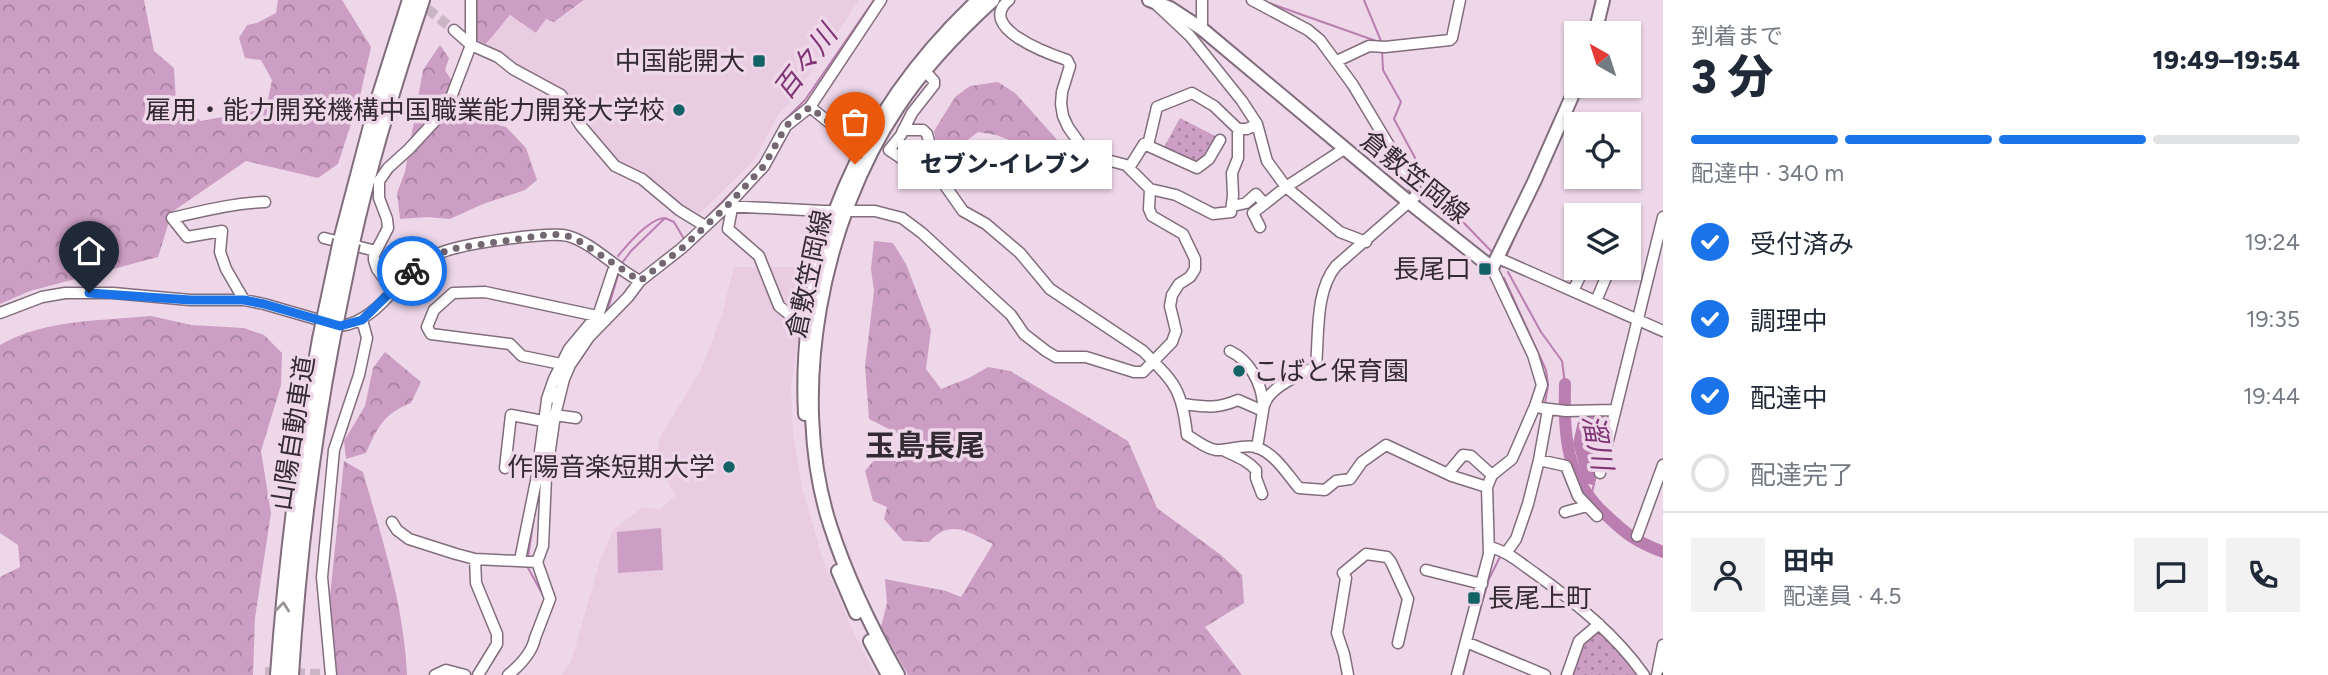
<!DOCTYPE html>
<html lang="ja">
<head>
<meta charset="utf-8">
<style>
	:root { --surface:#fff; --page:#f2f2f3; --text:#1f2937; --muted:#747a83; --line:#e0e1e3; --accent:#1a73e8 }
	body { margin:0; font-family:Figtree,"Noto Sans JP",sans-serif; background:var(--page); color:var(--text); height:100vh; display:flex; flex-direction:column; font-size:26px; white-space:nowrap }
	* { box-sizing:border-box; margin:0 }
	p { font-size:23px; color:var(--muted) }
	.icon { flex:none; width:38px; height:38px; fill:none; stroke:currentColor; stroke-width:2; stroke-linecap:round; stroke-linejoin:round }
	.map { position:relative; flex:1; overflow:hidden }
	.sheet { display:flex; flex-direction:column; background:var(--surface); width:665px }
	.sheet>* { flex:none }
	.needle { width:46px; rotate:321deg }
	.buttons { position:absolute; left:1564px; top:21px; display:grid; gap:14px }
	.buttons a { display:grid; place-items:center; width:77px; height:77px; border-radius:0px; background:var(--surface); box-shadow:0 2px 5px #0004; font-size:35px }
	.pin { position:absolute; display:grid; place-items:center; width:60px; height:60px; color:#fff; margin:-72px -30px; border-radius:50% 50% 50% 0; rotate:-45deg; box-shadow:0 0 7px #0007 }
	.pin .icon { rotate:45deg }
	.courier { position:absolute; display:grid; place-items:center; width:70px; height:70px; margin:-35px; border:5px solid #1a73e8; border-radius:50%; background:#fff; color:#222; box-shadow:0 2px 9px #0007 }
	.bubble { position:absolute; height:49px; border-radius:0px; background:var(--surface); box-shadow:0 2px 5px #0004; font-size:23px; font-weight:800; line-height:49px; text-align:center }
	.overview em { font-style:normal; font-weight:800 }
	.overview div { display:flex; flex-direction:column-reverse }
	.overview { display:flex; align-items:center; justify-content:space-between; height:119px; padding:0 28px }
	h1 { font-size:46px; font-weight:800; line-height:52px }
	.bar { display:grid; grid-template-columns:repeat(4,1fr); gap:10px 7px; align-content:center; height:84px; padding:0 28px }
	.bar i { height:9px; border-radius:5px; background:var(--line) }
	.bar .current { background:var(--accent) }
	.bar p { grid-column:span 4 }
	.line { display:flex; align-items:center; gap:18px; padding:0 28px; border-top:2px solid var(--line) }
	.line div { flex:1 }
	.round { display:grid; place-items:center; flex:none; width:74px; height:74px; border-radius:0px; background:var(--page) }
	ol { padding:0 28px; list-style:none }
	li { display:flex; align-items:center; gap:21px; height:77px }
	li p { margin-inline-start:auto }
	li .icon { padding:7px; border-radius:50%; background:var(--accent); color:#fff; stroke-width:4 }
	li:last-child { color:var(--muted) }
	li i { width:38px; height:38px; border:4px solid var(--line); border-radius:50% }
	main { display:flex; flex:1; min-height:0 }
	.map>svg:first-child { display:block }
	.built { fill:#e9cbe2 }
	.grass { fill:url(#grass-dots) }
	.forest { fill:url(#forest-crowns) }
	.garden { fill:#cc9ec3 }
	.water { fill:#bb7eb0 }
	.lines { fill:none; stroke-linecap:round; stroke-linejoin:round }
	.stream { stroke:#bb7eb0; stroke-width:2 }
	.river { stroke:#bb7eb0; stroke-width:12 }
	.minor-tunnel { stroke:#c9b5c4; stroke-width:10; stroke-dasharray:10 5; stroke-linecap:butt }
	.minor-casing { stroke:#816d7d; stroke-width:13 }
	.major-casing { stroke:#816d7d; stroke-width:16 }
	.highway-casing { stroke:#816d7d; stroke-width:18 }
	.minor { stroke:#fff; stroke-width:10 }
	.major { stroke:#fff; stroke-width:12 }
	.highway { stroke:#fff; stroke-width:14 }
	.rail { stroke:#4c424a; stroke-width:2; stroke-dasharray:3.5 7; stroke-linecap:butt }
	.highway-bridge-casing { stroke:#816d7d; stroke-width:18; stroke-linecap:butt }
	.highway-bridge { stroke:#fff; stroke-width:14 }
	.oneway { stroke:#9a9598 }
	.done { stroke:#756772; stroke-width:7; stroke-dasharray:0 12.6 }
	.route { stroke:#1a73e8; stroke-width:9 }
	.poi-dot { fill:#136366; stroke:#eed7e9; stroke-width:2.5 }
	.labels { text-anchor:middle; stroke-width:7; stroke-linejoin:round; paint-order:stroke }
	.poi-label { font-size:26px; fill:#342b32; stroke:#eed7e9; text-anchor:end }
	.street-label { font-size:26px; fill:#342b32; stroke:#eed7e9 }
	.water-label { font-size:28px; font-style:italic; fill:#7f3574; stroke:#eed7e9 }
	.quarter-label { font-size:30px; font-weight:bold; fill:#342b32; stroke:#eed7e9 }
</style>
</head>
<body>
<main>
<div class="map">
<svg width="1663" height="675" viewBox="0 0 1663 675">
	<defs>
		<pattern id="grass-dots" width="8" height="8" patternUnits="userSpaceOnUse" patternTransform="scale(1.75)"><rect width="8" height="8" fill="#cc9ec3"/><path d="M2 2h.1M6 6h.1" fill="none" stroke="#a6819f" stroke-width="1.8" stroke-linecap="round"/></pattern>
		<pattern id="forest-crowns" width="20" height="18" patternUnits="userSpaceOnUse" patternTransform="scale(1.75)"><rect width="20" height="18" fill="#cc9ec3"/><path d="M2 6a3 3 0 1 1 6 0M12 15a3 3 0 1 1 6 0" fill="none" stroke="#a6819f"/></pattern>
	</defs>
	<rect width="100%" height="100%" fill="#eed7e9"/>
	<path class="built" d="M586 0H859L788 105 779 113 754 160 698 215 681 205 663 188 619 164 590 131 561 89 518 66 487 44 510 16 537 34 546 19 555 22Z
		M734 267H808L791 387 793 437 803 491 823 560 855 636 876 675H562L571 662 600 561 613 530 642 508 661 509 676 495 665 479 656 456 660 437 701 370 722 315Z"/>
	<path class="grass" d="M1180 118 1219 138 1206 158 1197 165 1163 149Z
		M1598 626 1641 675H1569L1581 641Z"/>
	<path class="forest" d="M0 0H144L154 51 174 68 176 102 201 121 266 109 272 80 261 60 245 58 239 38 247 25 257 23 276 13 278 0H342L371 47 360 96 338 164 318 178 246 161 172 212 158 257 30 291 0 304Z
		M473 0H584L554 22 546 19 536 33 510 15 486 44 472 38Z
		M440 45 449 58 445 70 475 118 506 127 526 148 537 180 525 190 483 204 450 219 427 217 400 219 397 193 405 172 423 70Z
		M998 82 1015 93 1060 143 1033 149 996 135 978 132 961 145 959 159 952 171 939 159 934 131 955 97 970 86Z
		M874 241 893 243 906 264 931 330 926 369 941 389 969 378 988 367 1010 371 1128 441 1157 508 1221 555 1242 575 1244 603 1205 627 1242 675H908L881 627 887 603 885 579 946 591 961 597 993 544C969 532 950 518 929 542L903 541 884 519 887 507 873 501 865 471 881 452 921 445 869 419 865 366 874 291 871 269Z
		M151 316 191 325 244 328 264 335 282 353 281 385 261 451 271 513 255 618 253 675H0V577L20 567 18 545 0 533V345C45 319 100 321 151 316Z
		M385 352 421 382 411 403C383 414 378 427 366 453L346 459 344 441 365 406 373 368Z
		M344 461 363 472C382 539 404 605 407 675H335L330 596Z"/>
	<path class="garden" d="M661 528 663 570 618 573 617 532Z"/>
	<path class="water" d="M1580 413 1608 414 1593 485 1584 483 1573 443Z"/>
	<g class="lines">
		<path class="stream" d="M1364 0 1381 41
			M1269 3 1379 42
			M1382 49 1383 70 1401 102 1394 119 1433 191 1493 253 1486 258
			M1346 84 1378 136
			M778 130 783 122 805 100 874 0
			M703 221 754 170 766 154
			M618 256C627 245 650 218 665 218
			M1506 257 1523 218
			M622 263 631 251 665 218 674 222 684 239
			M1500 265 1503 267
			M1508 272 1541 332 1562 361 1565 384
			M1504 278 1546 370 1548 385 1545 403
			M603 315 607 312 619 272
			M536 445 539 423
			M1590 501 1596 475
			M528 557 536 504
			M527 566 544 597
			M1472 638 1489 579 1501 555
			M1463 675 1470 647"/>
		<path class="river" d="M1565 384C1564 436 1565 477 1605 514 1627 535 1635 541 1663 552"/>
		<path class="minor-tunnel" d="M416 0 454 30
			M265 672 320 674"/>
		<defs>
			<path id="minor" d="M1202 0V29
				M1157 5 1190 36 1242 101 1257 124 1267 161 1286 187 1340 232 1366 242
				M454 30 471 45 498 57 513 69 561 95 581 126 615 166 642 179 679 210 705 226
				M1337 61 1369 46 1385 47 1450 40 1452 38 1460 0
				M810 107 836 128 861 126 872 131
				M903 130H923L927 134 939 177 963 211 986 224 1020 253 1050 289 1143 351C1175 383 1182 389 1187 435 1196 440 1206 449 1216 450 1229 451 1242 444 1255 447 1274 452 1287 474 1299 488L1325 490 1336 481 1350 479 1362 462 1386 445 1452 476 1487 487
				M1148 145 1157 107 1192 93 1214 106 1238 129H1247L1257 124
				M910 164 889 150 901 135 912 113 934 85V81L925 71
				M1129 168 1144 144 1197 168 1209 159 1220 140
				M1150 189 1176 195 1213 214 1231 212 1233 195 1232 173 1238 158V129
				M727 206 823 211H875L902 218 922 233 1011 315 1024 334 1046 351 1056 357H1086L1134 372H1143L1172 342 1176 331 1170 306 1172 295 1179 284 1190 277 1195 269V259L1183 234 1152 216 1149 209 1150 189 1126 165 1092 156 1085 151 1068 127 1063 116 1061 104 1062 92 1070 66 1067 60C1046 53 976 27 1009 0
				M1233 206 1246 203 1256 194 1264 203
				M732 208 728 229 759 256 779 306 806 328
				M1260 227 1253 213 1286 187 1344 149
				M324 238 376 251
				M1498 258 1663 331
				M393 291 377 269 374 260V255L388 228 387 219 379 198V181L388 168 409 149 447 108 471 45V0
				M1573 291 1584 268
				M244 300 226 269 220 252 222 231 187 237 172 218C203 211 233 203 265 202
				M1596 301 1610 268
				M0 313 42 297 65 293H113L190 300H244L264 304 340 326C369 323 388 296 407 276 419 264 435 253 452 249 473 243 549 231 568 236 593 243 616 269 640 281
				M1230 351C1249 360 1261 382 1263 403
				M561 364 522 356 510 344 431 334 427 327 434 310 453 293 485 292 597 316
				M547 399 554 379 569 349 599 313 613 271 617 266
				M1184 404C1206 407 1217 409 1238 400L1263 411C1264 388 1299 376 1316 366 1319 335 1315 291 1336 266L1418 194 1353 85 1320 40 1308 30 1252 0
				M1541 408 1566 411 1614 410
				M576 418 555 415 564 379 570 365 589 337 628 297 640 281 682 248 727 206 764 166 786 126 810 107 881 0
				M1257 448 1263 411
				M1223 450C1235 456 1246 459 1256 470V478L1262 494
				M1539 460 1566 466 1578 496 1597 516
				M505 468 511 415 543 421
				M1448 473 1463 455 1471 456 1492 475
				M1600 473 1663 217
				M1565 512 1587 506
				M392 522 397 530 409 539 456 554 475 559 537 562
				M1637 536 1663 465
				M1489 547C1508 551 1521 564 1536 574 1576 603 1616 635 1644 675
				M1506 553 1516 539 1528 504 1539 460 1548 410
				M475 559 476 583 497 634V644L478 675
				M520 560 536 481 547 400 561 391
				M1426 570 1482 584
				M1466 642 1545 675
				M331 675 322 577 334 450 359 375 367 338 362 320
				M435 675 446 670 465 675
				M508 675C519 666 532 653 535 638L550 599 537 562 543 546 546 477 555 415
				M1348 675 1344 654 1337 633 1346 578 1343 573 1366 554 1387 557 1391 562 1408 599 1398 643
				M1457 675 1489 554 1487 487 1492 475 1512 459 1535 406 1542 385 1533 355 1492 268
				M1567 675 1579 641 1599 624
				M1657 675 1663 645"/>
			<path id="major" d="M1149 0 1170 8 1202 29 1410 203 1492 268 1534 182 1577 85
				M1595 33 1603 0
				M805 414C797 252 861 110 978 0
				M838 571 856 613
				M870 641 888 675
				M898 675C871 627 847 578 830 525 788 394 822 220 898 107 924 67 958 32 993 0"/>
			<path id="highway" d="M341 240 376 107 410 0
				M352 243C370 161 395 80 422 0
				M278 675C286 562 300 450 320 339
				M291 675C298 563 311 452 332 341"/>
		</defs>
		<use href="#minor" class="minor-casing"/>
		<use href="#major" class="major-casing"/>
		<use href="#highway" class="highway-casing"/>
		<use href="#minor" class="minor"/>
		<use href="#major" class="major"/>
		<use href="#highway" class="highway"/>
		<path class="rail" d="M1662 675 1663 673"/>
		<defs>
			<path id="highway-bridge" d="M320 339 341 240
				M332 341 352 243"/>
		</defs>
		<use href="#highway-bridge" class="highway-bridge-casing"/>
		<use href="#highway-bridge" class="highway-bridge"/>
	</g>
	<defs><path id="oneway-chevron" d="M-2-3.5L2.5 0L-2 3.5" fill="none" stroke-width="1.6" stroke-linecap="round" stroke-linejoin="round" transform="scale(1.75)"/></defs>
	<use class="oneway" href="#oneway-chevron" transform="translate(283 607) rotate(-84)"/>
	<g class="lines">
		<path class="done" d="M412 271 429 258 451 249 551 234 568 236 581 242 640 281 682 248 727 206 764 166 786 126 810 107 836 128 861 126 872 131 855 164"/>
		<path class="route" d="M89 293 190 300H244L264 304 340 326 362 320 412 271"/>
	</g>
	<g class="poi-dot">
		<rect x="752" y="54" width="14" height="14" rx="3.5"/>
		<circle cx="679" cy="110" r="7"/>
		<rect x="1478" y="262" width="14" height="14" rx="3.5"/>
		<circle cx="1239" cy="371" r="7"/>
		<circle cx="729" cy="467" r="7"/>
		<rect x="1467" y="591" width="14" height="14" rx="3.5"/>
	</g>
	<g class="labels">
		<g class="poi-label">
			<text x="745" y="70">中国能開大</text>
			<text x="665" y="119">雇用・能力開発機構中国職業能力開発大学校</text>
			<text x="1471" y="278">長尾口</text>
			<text x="1253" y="380" text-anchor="start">こばと保育園</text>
			<text x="715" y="476">作陽音楽短期大学</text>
			<text x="1488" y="607" text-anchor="start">長尾上町</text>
		</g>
		<g class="street-label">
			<text transform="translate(1415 177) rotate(39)" y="9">倉敷笠岡線</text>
			<text transform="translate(809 274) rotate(-78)" y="9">倉敷笠岡線</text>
			<text transform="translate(293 433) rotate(-81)" y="9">山陽自動車道</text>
		</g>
		<g class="water-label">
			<text transform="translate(805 62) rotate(-53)" y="10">百々川</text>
			<text transform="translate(1598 442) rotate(79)" y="10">溜川</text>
		</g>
		<g class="quarter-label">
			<text x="925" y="456">玉島長尾</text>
		</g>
	</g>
</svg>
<div class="buttons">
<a><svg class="needle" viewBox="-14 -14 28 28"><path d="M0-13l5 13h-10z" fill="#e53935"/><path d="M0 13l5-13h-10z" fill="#747a83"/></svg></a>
<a><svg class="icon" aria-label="locate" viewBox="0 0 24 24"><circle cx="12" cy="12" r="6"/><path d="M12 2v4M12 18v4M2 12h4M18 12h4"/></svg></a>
<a><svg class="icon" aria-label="layers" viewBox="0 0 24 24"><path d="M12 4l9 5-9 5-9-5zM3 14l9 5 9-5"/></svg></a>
</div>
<div class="pin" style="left:855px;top:164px;background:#ea580c"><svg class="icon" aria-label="bag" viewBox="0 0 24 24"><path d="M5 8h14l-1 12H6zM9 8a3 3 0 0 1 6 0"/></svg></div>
<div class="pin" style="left:89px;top:293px;background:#1f2937"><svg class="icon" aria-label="home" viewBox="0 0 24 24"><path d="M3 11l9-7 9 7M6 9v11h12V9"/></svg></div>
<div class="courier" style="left:412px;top:271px"><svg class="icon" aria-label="bike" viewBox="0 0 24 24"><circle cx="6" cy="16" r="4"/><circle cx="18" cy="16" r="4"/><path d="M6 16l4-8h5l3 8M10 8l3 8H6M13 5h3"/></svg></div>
<div class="bubble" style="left:898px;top:140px;width:214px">セブン-イレブン</div>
</div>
<section class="sheet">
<div class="overview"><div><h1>3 分</h1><p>到着まで</p></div><em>19:49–19:54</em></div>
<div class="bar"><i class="current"></i><i class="current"></i><i class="current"></i><i></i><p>配達中 · 340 m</p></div>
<ol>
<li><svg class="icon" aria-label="check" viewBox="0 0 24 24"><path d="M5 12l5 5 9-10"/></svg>受付済み<p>19:24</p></li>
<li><svg class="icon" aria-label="check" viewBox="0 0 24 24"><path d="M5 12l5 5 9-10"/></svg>調理中<p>19:35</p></li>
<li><svg class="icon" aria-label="check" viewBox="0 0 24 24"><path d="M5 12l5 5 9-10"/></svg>配達中<p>19:44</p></li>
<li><i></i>配達完了</li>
</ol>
<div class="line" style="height:126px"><a class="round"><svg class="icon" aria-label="person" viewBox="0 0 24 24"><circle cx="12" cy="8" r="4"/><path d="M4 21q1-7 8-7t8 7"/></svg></a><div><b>田中</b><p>配達員 · 4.5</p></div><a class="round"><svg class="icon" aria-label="chat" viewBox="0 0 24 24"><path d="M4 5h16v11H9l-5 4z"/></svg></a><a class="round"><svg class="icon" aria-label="phone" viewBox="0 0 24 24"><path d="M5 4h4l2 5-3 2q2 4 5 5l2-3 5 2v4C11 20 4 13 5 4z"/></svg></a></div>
</section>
</main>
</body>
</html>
